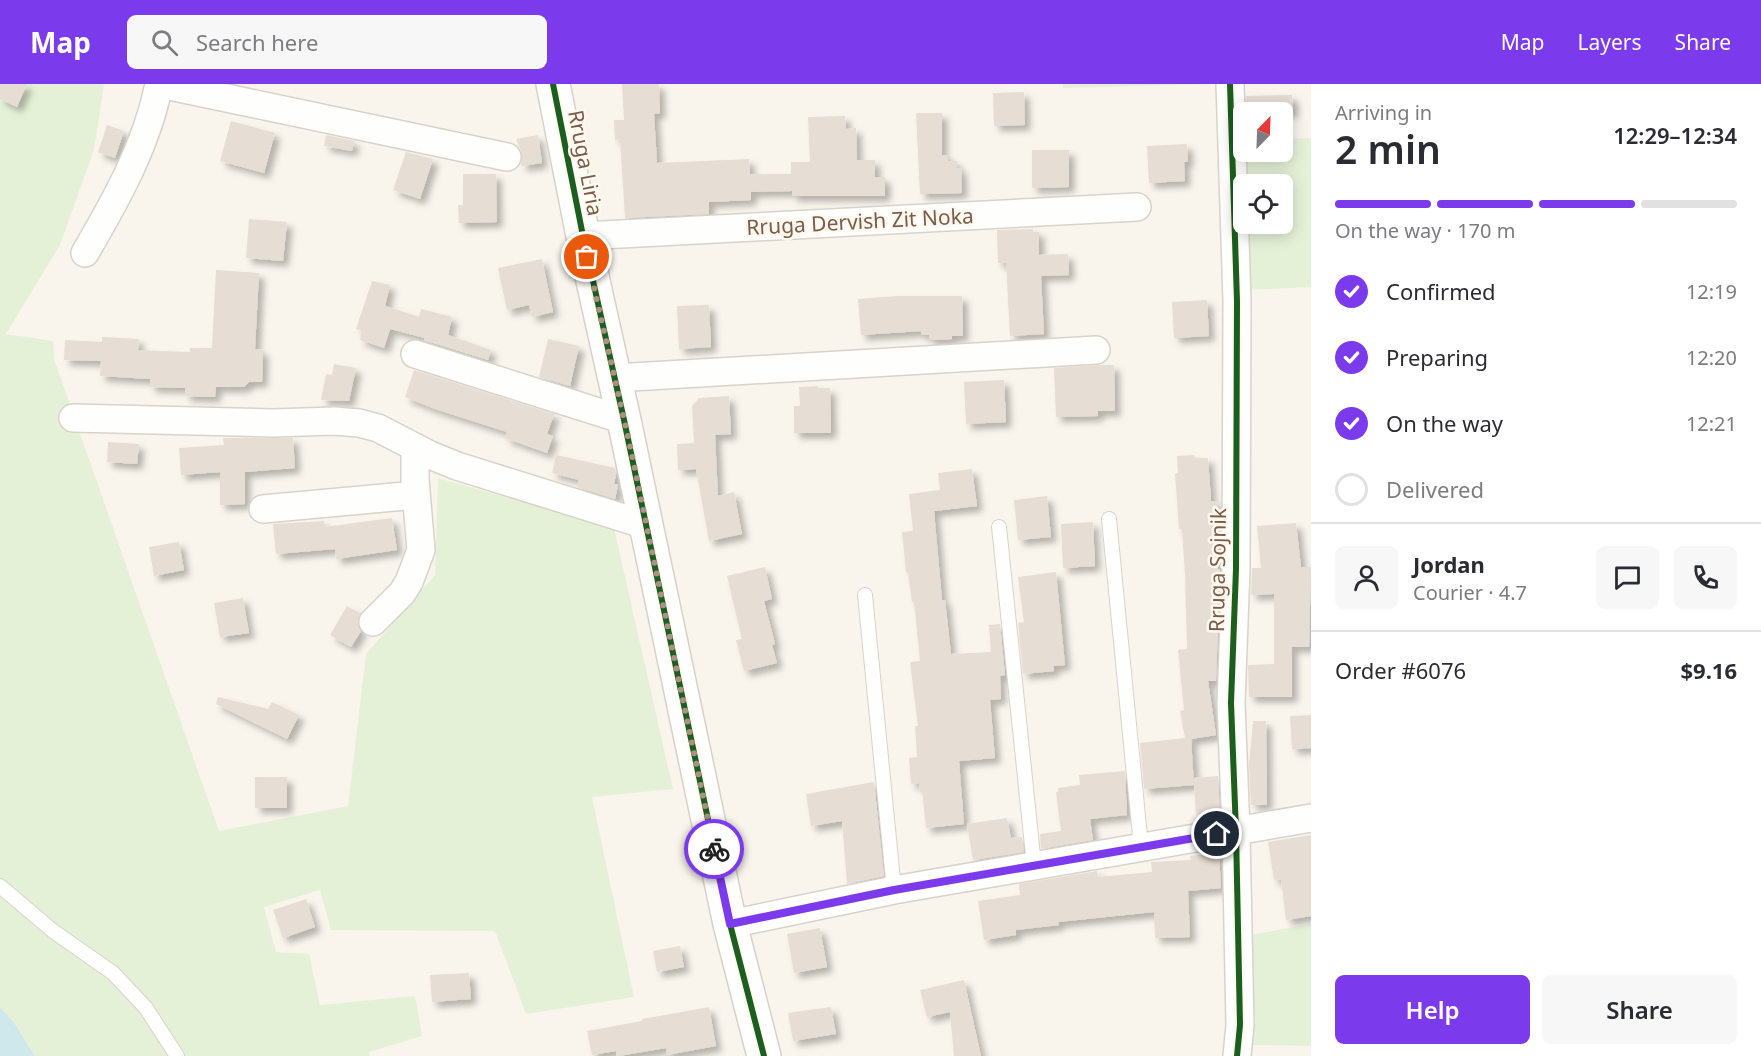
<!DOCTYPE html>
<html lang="en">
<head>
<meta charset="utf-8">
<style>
	:root { --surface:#fff; --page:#f7f7f7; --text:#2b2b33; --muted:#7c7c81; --line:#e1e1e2; --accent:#7c3aed }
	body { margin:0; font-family:"Noto Sans",sans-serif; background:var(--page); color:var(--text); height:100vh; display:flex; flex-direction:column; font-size:22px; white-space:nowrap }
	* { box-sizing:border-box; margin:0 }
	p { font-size:20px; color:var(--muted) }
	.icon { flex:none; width:33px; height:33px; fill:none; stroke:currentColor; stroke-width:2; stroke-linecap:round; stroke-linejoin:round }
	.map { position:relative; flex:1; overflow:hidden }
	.panel { display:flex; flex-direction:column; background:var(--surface); width:450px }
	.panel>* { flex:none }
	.needle { width:39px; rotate:23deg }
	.tools { position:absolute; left:1233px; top:18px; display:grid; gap:12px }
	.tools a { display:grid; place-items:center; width:60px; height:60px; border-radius:9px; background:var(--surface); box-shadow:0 3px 15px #0003; font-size:30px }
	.pin { position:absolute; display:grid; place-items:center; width:51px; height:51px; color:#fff; margin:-26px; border:3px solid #fff; border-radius:50%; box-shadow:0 2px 6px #0007 }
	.courier { position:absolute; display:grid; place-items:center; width:60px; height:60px; margin:-30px; border:4px solid #7c3aed; border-radius:50%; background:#fff; color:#222; box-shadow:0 2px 8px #0007 }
	.head em { font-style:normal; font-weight:600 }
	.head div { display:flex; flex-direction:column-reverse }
	.head { display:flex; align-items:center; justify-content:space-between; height:102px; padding:0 24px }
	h1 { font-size:39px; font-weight:600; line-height:45px }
	.bar { display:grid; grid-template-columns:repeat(4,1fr); gap:9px 6px; align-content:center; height:72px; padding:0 24px }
	.bar i { height:8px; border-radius:4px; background:var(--line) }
	.bar .current { background:var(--accent) }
	.bar p { grid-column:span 4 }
	.line { display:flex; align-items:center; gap:15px; padding:0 24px; border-top:2px solid var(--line) }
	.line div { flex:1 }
	.round { display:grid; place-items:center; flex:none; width:63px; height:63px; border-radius:9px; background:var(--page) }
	ol { padding:0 24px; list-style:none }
	li { display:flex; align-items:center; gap:18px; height:66px }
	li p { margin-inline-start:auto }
	li .icon { padding:6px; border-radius:50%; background:var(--accent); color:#fff; stroke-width:4 }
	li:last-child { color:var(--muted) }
	li i { width:33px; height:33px; border:3px solid var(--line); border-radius:50% }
	.primary-button { display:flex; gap:12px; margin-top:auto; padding:12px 24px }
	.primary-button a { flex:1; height:69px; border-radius:9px; background:var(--accent); color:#fff; font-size:24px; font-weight:600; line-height:69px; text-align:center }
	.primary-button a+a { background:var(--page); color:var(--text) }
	header { display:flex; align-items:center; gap:36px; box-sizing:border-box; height:84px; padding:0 30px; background:var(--accent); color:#fff }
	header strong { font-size:28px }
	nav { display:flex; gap:33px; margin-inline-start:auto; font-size:21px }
	.search { width:420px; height:54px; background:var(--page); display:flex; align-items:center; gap:15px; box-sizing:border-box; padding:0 21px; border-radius:9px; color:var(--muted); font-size:22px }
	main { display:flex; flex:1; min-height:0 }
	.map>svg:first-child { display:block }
	.green { fill:#e5f1d7 }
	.water { fill:#cee8eb }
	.building { fill:#e6ddd4; filter:url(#shadow) }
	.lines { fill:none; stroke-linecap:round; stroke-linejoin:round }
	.service-casing { stroke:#d9d2cb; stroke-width:16 }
	.minor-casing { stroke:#d9d2cb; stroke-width:30 }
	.secondary-casing { stroke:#d9d1c9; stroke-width:36 }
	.service { stroke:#fefefc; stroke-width:14 }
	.minor { stroke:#fefefc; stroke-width:27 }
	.secondary { stroke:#fefefc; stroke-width:33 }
	.cycleway-casing { stroke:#fff9f0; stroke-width:10 }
	.cycleway { stroke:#1b5e20; stroke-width:6 }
	.done { stroke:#a79283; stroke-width:6; stroke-dasharray:0 10.8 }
	.route { stroke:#7c3aed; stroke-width:8 }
	.labels { text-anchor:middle; stroke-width:5; stroke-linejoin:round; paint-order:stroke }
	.street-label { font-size:21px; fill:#7b5c4a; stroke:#fff9f0 }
</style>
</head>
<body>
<header>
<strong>Map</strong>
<div class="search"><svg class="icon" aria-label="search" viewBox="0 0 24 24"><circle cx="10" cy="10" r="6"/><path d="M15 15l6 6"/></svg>Search here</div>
<nav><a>Map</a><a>Layers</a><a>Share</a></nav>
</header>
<main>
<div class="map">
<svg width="1311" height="972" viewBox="0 0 1311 972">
	<defs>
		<filter id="shadow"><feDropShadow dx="5.5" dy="5.5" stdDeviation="3" flood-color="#0004"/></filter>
	</defs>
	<rect width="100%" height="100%" fill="#f9f5ed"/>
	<path class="green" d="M0 0H104L94 66 60 161 6 250 53 257 54 275 219 747 348 722 366 570 435 491 438 394 614 444 673 705 592 713 634 913 526 930 495 847 331 846 320 806 264 823 276 868 309 870 320 921 415 912 422 952 369 968 370 972H35L15 940 0 923Z
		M1063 0H1215L1063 4Z
		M1311 54V203L1247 206 1244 140H1282V100H1244V68H1282L1283 55Z
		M1311 840V962L1249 961 1250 851Z"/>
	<path class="water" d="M0 923 15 940 35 972H0Z"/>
	<path class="building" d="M0 0H27L17 23 0 15Z
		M622 0H659L660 29 654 30 657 79 749 75 750 90H791V78H810L808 33 845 32 846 45 856 44 857 76H875V93H885V112H792V107L751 108V116L709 118V130L625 134 620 55 615 56 614 36H624Z
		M1024 8 1025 41 994 42 993 9Z
		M1292 11 1293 28H1247L1246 12Z
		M916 29H942V71H948V77H957V84H961L962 109 920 110Z
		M231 37 275 49 264 89 220 77Z
		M107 41 124 47 115 74 98 68Z
		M326 51 354 57 352 67 324 62Z
		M538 51 542 79 521 82 522 69 516 55Z
		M1187 60 1188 78H1184L1185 97 1149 99 1147 62Z
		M1032 66H1069V103L1032 104Z
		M406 68 433 75 420 115 393 106Z
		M463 90H496L497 138 459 139 458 121H463Z
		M249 135 287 138 283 177 246 174Z
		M1033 145V148H1039V171L1068 170 1069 191 1041 192 1044 250 1010 252 1006 179H998L997 146Z
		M542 175 553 228 532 233 529 221 507 226 498 184Z
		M216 186 259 189 255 265 263 266 262 298H249L244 303H216L215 313 185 312V304L150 303V295L100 292 101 277 64 276 65 256 102 258V253L139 255 138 266 190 268V264H212Z
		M372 197 390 201 385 222 419 233 421 225 452 233 448 251 491 266 488 276 424 256 425 254 390 245 384 264 360 256 362 247 356 245Z
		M898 212H962L963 252H952V255L929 256V251H921V247L861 251 858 215Z
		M1207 216 1209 252 1174 254 1172 218Z
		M709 221 711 263 679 265 677 222Z
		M548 255 579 262 570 302 539 293Z
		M334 280 356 284 349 317 321 316 326 290 332 291Z
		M1099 281H1114L1115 327H1098V332L1056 333 1054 284Z
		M414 286 554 330 547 350 553 352 547 369 505 354 507 348 435 325 405 313Z
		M1004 296 1006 338 966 340 964 298Z
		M818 302V304H830L831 349H794V322H800L799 303Z
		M729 312 731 350 715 351 718 412 734 408 742 450 709 457 696 385 678 386 677 360 694 359 692 322 699 314Z
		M223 354H293L295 384 245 388V420L220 421V388L181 391 179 364 224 361Z
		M108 358 139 360 137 380 107 378Z
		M556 371 615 384 616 390 614 400 618 401 615 415 577 403 579 396 552 389Z
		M1194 371 1195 374H1208L1211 417H1217L1218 485H1220L1216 597H1208L1216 651 1191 655 1194 700V694L1218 692 1220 729 1196 730 1194 701 1144 705 1140 659 1185 654 1180 627 1184 626 1178 566 1187 565 1185 491 1182 445H1179L1175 390 1178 389 1177 372Z
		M972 385 977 422 934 427 942 516H945L951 570 991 568 989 541 1000 540 1005 591 1000 592 1001 615 990 616 995 674 959 677 964 740 926 744 922 705 920 706 919 699 911 700 909 674 917 673 915 642H918L910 578 920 577 914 517 912 518 908 488H906L902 448 913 447 909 410 940 406 938 389Z
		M1047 412 1051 453 1018 456 1014 416Z
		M392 434 397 466 336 475 335 465 276 470 273 440 324 437V443Z
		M1093 438 1095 482 1063 484 1061 440Z
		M1296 439 1301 483H1311L1309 563H1292V613H1249L1248 581 1274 580V510L1251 511 1252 484H1261L1257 442Z
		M179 458 184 486 154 492 149 463Z
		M765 483 772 515 764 517 775 560 772 561 777 579 744 587 736 556 742 555 727 492Z
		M1056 488 1065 581 1053 582 1054 587 1023 590 1018 539 1024 538 1018 493Z
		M243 514 249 549 220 553 214 519Z
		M347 522 360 529 358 542 361 547 351 563 330 551Z
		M218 613 268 625 272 618 299 631 287 655 216 620Z
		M1311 631V664L1292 665 1290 632Z
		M1253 637H1266L1267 721H1251L1249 682Z
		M1125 687 1127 731 1090 735 1093 756 1041 765 1040 750 1061 747 1056 708H1058V704L1080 701 1079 691Z
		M255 693H287V724H255Z
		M874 698 884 792 847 800 842 737 811 742 806 710Z
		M1007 734 1011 754 1022 753 1024 768 973 776 967 740Z
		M1311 751V832L1286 836 1281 795 1274 796 1268 758Z
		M1219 769 1221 804 1188 807 1190 853 1155 854 1154 828 1058 838 1059 841 1016 846V851L984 856 978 817 1020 811 1019 800 1097 787 1098 793 1152 788 1151 778 1191 776 1190 772Z
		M306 815 315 843 283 854 273 826Z
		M820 844 827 883 794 889 787 850Z
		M680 862 684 883 657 888 653 867Z
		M469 889 471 915 432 918 430 891Z
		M964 896 981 972H954L950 928 927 933 920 906Z
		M709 923 716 962 667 971 666 964 619 972H616V967L592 971 587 947 642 937V935Z
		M831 923 836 950 793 957 788 929Z"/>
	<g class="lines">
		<defs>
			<path id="service" d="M1109 435 1141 763
				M999 443 1034 781
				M865 511 894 806
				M0 802 53 847 113 889 146 924 177 972"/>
			<path id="minor" d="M160 0 507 73
				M1230 0 1237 217 1236 485 1231 619 1236 747 1240 941 1237 972
				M583 152 1137 123
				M85 169C116 116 147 61 159 0
				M415 270 624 336
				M615 294 1096 266
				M73 334 273 339 334 337 359 339 378 344 430 371 457 382 646 441
				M263 425 416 411
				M373 538 402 509 409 498 421 466 415 395V363
				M730 840 894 806 1311 734"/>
			<path id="secondary" d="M553 0 583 152 624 336 730 840 764 972"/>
		</defs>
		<use href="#service" class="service-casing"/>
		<use href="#minor" class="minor-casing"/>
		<use href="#secondary" class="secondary-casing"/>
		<use href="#service" class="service"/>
		<use href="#minor" class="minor"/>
		<use href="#secondary" class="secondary"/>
		<defs>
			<path id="cycleway" d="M553 0 583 152 624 336 730 840 764 972
				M1230 0 1237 217 1236 485 1231 619 1236 747 1240 941 1237 972"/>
		</defs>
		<use href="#cycleway" class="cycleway-casing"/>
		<use href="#cycleway" class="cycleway"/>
	</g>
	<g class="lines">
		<path class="done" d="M587 173 629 357 714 765"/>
		<path class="route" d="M714 765 730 840 894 806 1217 750"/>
	</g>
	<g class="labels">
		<g class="street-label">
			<text transform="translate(585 79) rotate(79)" y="7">Rruga Liria</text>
			<text transform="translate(860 138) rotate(-3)" y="7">Rruga Dervish Zit Noka</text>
			<text transform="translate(1218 486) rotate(-89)" y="7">Rruga Sojnik</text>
		</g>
	</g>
</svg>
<div class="tools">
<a><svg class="needle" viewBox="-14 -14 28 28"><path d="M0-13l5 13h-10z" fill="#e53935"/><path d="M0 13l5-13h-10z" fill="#7c7c81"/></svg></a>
<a><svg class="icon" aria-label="locate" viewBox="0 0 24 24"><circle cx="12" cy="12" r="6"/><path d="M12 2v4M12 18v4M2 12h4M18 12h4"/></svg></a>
</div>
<div class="pin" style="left:587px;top:173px;background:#ea580c"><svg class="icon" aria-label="bag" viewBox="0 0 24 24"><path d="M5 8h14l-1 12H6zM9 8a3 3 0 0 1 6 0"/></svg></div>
<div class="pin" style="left:1217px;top:750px;background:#1f2937"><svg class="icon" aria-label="home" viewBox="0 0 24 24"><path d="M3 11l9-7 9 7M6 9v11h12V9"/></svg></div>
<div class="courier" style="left:714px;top:765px"><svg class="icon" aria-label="bike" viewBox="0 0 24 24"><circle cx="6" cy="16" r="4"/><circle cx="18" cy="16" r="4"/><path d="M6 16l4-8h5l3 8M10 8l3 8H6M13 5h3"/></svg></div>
</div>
<section class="panel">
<div class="head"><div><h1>2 min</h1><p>Arriving in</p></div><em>12:29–12:34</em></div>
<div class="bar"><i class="current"></i><i class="current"></i><i class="current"></i><i></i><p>On the way · 170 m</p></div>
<ol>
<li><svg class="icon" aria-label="check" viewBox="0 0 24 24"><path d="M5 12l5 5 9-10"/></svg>Confirmed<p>12:19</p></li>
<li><svg class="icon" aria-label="check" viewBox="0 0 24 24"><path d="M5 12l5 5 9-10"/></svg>Preparing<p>12:20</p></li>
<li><svg class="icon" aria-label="check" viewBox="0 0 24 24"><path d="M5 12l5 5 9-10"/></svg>On the way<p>12:21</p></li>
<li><i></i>Delivered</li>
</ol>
<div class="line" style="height:108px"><a class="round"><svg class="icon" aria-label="person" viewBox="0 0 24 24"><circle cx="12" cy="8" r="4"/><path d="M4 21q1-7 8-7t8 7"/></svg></a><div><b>Jordan</b><p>Courier · 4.7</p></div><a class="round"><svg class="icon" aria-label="chat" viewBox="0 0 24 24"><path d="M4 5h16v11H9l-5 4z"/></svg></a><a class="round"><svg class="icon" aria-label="phone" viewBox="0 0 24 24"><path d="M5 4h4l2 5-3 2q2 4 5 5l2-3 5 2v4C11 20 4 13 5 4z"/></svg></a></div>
<div class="line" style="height:78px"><div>Order #6076</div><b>$9.16</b></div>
<div class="primary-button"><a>Help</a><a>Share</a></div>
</section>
</main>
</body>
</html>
